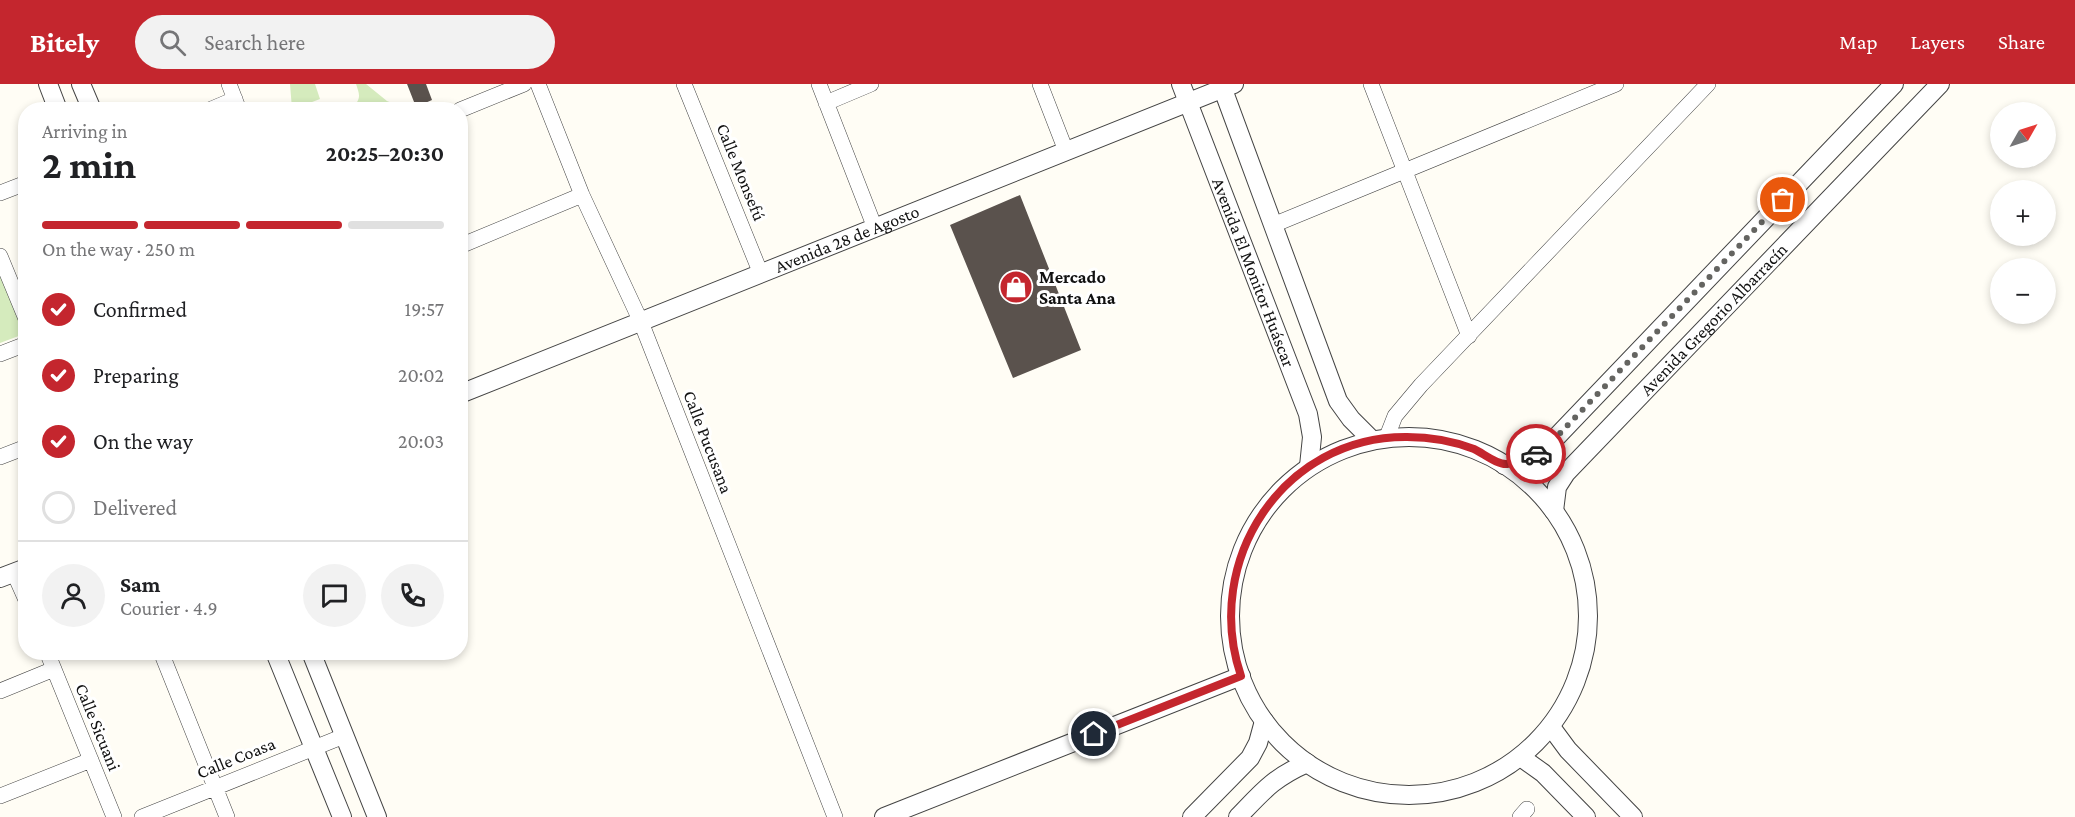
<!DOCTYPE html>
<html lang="en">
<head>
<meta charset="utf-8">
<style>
	:root { --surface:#fff; --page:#f2f2f2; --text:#202124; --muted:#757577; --line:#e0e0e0; --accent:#c4262e }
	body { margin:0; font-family:"Crimson Pro",serif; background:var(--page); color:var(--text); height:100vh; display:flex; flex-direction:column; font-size:22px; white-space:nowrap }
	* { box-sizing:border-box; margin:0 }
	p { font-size:20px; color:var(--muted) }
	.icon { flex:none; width:33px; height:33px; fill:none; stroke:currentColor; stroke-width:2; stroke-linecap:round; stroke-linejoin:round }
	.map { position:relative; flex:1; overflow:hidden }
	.panel { position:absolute; left:18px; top:18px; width:450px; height:558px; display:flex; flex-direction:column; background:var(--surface); border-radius:24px; box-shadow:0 3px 9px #0003 }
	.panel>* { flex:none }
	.needle { width:39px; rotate:51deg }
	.fabs { position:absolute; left:1990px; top:18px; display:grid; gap:12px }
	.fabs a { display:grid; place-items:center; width:66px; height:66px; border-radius:50%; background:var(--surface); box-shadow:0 3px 9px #0003; font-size:30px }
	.pin { position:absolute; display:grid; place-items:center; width:51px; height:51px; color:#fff; margin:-26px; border:3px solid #fff; border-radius:50%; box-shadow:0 2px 6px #0007 }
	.courier { position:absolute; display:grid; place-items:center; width:60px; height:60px; margin:-30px; border:4px solid #c4262e; border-radius:50%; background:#fff; color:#222; box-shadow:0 2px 8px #0007 }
	.head em { font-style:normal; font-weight:700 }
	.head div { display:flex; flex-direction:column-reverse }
	.head { display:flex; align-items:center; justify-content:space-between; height:102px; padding:0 24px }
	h1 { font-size:39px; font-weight:700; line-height:45px }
	.bar { display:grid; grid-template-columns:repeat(4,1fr); gap:9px 6px; align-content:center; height:72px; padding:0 24px }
	.bar i { height:8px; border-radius:4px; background:var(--line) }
	.bar .current { background:var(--accent) }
	.bar p { grid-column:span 4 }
	.line { display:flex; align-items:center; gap:15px; padding:0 24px; border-top:2px solid var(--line) }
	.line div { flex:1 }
	.round { display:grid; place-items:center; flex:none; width:63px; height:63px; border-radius:32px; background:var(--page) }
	ol { padding:0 24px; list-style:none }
	li { display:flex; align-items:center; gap:18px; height:66px }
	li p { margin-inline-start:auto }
	li .icon { padding:6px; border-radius:50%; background:var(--accent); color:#fff; stroke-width:4 }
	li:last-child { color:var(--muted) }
	li i { width:33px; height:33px; border:3px solid var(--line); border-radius:50% }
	header { display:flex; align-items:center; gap:36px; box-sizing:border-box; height:84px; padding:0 30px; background:var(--accent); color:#fff }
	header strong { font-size:28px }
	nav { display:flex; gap:33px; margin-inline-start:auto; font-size:21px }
	.search { width:420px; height:54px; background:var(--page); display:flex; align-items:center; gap:15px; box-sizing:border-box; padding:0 21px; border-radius:33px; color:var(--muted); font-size:22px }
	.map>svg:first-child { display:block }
	.green { fill:#d5ebbd }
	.building { fill:#5a524d }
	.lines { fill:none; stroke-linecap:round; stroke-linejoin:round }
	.minor-casing { stroke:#444; stroke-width:16 }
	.tertiary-casing { stroke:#444; stroke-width:20 }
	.minor { stroke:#fff; stroke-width:15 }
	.tertiary { stroke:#fff; stroke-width:18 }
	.done { stroke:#646461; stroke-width:6; stroke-dasharray:0 10.8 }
	.route { stroke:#c4262e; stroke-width:8 }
	.labels { text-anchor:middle; stroke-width:6; stroke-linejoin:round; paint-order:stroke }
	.street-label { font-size:18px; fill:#111; stroke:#fff }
	.poi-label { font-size:18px; font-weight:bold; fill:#111; stroke:#fff; text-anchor:start }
</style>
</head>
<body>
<header>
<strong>Bitely</strong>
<div class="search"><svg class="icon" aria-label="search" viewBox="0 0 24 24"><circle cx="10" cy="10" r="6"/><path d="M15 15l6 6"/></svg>Search here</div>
<nav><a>Map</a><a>Layers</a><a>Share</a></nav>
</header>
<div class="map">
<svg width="2075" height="733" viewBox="0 0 2075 733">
	<rect width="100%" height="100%" fill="#fffdf5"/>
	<path class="green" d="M290 0H315L320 15 299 23 298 25H292Z
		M356 0H366L387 17 397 21 399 25H358L353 22C362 15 359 9 356 0Z
		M0 190 24 250 0 259Z"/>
	<path class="building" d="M407 0H426L432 16 416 23Z
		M1020 111 1081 266 1013 294 950 141Z"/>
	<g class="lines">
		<defs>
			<path id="minor" d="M229 0 239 26
				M538 0 582 111 641 238 835 733
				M684 0 761 190
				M819 0 875 144
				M1040 0 1066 67
				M1371 0 1469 252
				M826 19 871 0
				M209 26 235 15
				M460 26 524 0
				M0 109 26 99
				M1273 141 1616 0
				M460 162 582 111
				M0 172 26 235
				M0 270 26 260
				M1386 355 1395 332 1421 301 1708 0
				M0 373 26 363
				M14 489 26 516
				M47 568 114 733
				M161 568 227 733
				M0 607 54 585
				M0 712 91 676
				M142 733 344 652
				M1520 733 1527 725"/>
			<g id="tertiary">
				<path d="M48 0 58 26"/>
				<path d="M81 0 92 26"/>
				<path id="s1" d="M1181 0 1308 330 1312 353 1309 382"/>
				<path d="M1221 0 1338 317 1351 335 1372 356"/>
				<path id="s2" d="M460 310 1234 0"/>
				<circle cx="1409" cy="532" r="179"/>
				<path d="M1504 381 1525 376 1544 366 1894 0"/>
				<path id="s3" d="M1554 427 1557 403 1566 389 1940 0"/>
				<path d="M0 494 26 484"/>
				<path d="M275 568 342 733"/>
				<path d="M311 568 377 733"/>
				<path d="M1551 643 1568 666 1633 733"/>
				<path d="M1522 674 1543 689 1586 733"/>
				<path d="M884 733 1241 592"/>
				<path d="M1192 733 1250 674 1258 659 1264 637"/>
				<path d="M1238 733C1263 707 1273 694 1307 679"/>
			</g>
		</defs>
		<use href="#minor" class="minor-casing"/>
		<use href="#tertiary" class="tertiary-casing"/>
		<use href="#minor" class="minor"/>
		<use href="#tertiary" class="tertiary"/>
	</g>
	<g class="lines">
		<path class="done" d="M1536 370 1544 366 1783 116"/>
		<path class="route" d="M1094 650 1241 592C1202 477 1283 352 1407 353 1430 353 1453 357 1474 365 1483 369 1497 381 1507 380 1517 379 1527 375 1536 370"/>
	</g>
	<defs>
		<symbol id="shop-disc" viewBox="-11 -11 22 22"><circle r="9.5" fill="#c4262e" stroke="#fff"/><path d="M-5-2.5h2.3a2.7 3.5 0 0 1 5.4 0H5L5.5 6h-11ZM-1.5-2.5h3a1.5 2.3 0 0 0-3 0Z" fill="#fff"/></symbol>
	</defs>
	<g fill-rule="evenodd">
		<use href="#shop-disc" x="997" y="184" width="38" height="38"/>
	</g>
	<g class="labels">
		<g class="street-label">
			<text transform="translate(741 88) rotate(68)" y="6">Calle Monsefú</text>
			<text dy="6" stroke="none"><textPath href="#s2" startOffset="417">Avenida 28 de Agosto</textPath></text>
			<text dy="6" stroke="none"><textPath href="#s1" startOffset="202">Avenida El Monitor Huáscar</textPath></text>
			<text dy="6" stroke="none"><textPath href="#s3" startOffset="254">Avenida Gregorio Albarracín</textPath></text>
			<text transform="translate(708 358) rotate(69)" y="6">Calle Pucusana</text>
			<text transform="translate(98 643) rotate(68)" y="6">Calle Sicuani</text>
			<text transform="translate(236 674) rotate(-22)" y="6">Calle Coasa</text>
		</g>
		<g class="poi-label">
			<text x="1039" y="199">Mercado<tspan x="1039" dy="21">Santa Ana</tspan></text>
		</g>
	</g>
</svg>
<div class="fabs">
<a><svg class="needle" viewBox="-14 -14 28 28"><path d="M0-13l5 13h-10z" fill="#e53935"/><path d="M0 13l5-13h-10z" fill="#757577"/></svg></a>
<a>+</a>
<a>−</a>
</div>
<div class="pin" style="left:1783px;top:116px;background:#ea580c"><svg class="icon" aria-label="bag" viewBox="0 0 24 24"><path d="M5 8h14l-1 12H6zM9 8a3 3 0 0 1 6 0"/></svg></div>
<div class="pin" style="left:1094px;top:650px;background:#1f2937"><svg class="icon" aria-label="home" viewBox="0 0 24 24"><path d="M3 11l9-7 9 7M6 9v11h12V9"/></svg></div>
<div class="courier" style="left:1536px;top:370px"><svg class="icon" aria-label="car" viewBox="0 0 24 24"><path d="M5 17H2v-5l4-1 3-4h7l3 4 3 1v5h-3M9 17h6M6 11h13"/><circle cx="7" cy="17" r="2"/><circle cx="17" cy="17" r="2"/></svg></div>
<section class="panel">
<div class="head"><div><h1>2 min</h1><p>Arriving in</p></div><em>20:25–20:30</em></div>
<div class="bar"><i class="current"></i><i class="current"></i><i class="current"></i><i></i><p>On the way · 250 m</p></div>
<ol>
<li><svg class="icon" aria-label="check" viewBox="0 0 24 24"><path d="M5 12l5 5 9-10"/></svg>Confirmed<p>19:57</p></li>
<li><svg class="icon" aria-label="check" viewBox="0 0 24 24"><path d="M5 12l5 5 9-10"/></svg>Preparing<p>20:02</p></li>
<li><svg class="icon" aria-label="check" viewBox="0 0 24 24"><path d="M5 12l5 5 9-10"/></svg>On the way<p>20:03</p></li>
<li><i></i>Delivered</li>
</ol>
<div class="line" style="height:108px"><a class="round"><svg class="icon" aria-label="person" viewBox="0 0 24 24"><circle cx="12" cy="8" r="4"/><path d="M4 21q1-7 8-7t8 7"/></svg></a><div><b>Sam</b><p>Courier · 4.9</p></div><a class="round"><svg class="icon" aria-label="chat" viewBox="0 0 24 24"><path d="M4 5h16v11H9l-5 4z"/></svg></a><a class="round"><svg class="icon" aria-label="phone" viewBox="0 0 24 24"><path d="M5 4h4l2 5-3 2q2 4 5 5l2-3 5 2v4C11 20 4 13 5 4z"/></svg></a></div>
</section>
</div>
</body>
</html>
